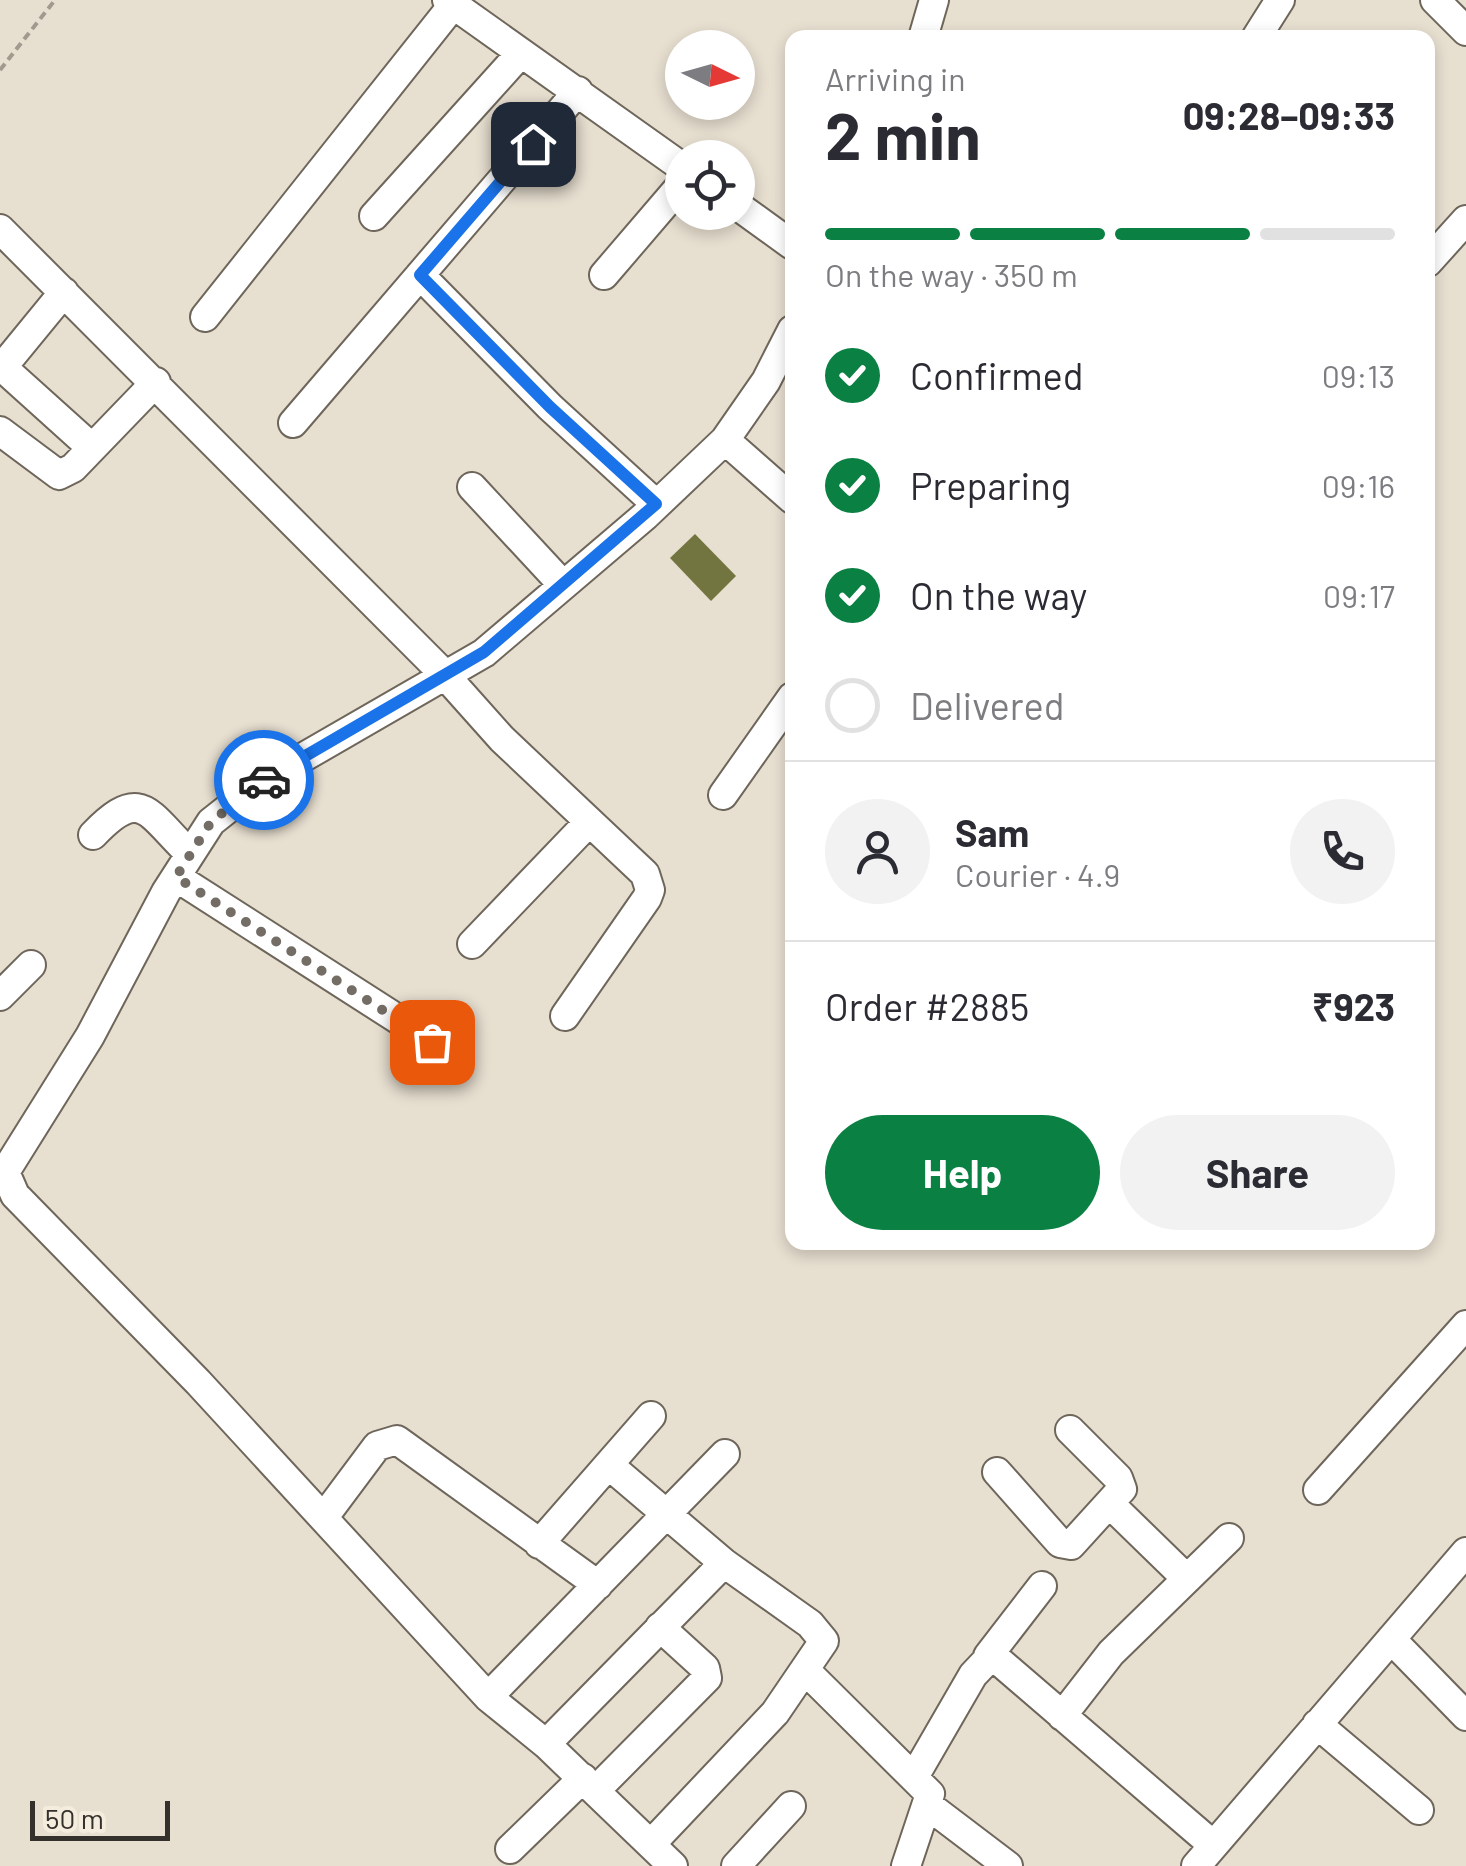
<!DOCTYPE html>
<html lang="en">
<head>
<meta charset="utf-8">
<style>
	:root { --surface:#fff; --page:#f2f2f3; --text:#2b2b33; --muted:#7c7c81; --line:#e1e1e2; --accent:#0b8043 }
	body { margin:0; font-family:Barlow,sans-serif; background:var(--page); color:var(--text); height:100vh; display:flex; flex-direction:column; font-size:38px; white-space:nowrap }
	* { box-sizing:border-box; margin:0 }
	p { font-size:32px; color:var(--muted) }
	.icon { flex:none; width:55px; height:55px; fill:none; stroke:currentColor; stroke-width:2; stroke-linecap:round; stroke-linejoin:round }
	.map { position:relative; flex:1; overflow:hidden }
	.panel { position:absolute; left:785px; top:30px; width:650px; height:1220px; display:flex; flex-direction:column; background:var(--surface); border-radius:20px; box-shadow:0 5px 15px #0003 }
	.panel>* { flex:none }
	.needle { width:65px; rotate:95deg }
	.tools { position:absolute; left:665px; top:30px; display:grid; gap:20px }
	.tools a { display:grid; place-items:center; width:90px; height:90px; border-radius:50%; background:var(--surface); box-shadow:0 5px 15px #0003; font-size:50px }
	.scale { position:absolute; left:30px; bottom:25px; width:140px; box-sizing:border-box; padding-left:10px; border:5px solid #34302b; border-top:0; font-size:28px; line-height:35px; white-space:nowrap; color:#34302b; -webkit-text-stroke:8px #f4ecdd; paint-order:stroke }
	.pin { position:absolute; display:grid; place-items:center; width:85px; height:85px; color:#fff; margin:-42px; border-radius:20px; box-shadow:0 5px 15px #0006 }
	.courier { position:absolute; display:grid; place-items:center; width:100px; height:100px; margin:-50px; border:8px solid #1a73e8; border-radius:50%; background:#fff; color:#222; box-shadow:0 2px 12px #0007 }
	.overview em { font-style:normal; font-weight:700 }
	.overview div { display:flex; flex-direction:column-reverse }
	.overview { display:flex; align-items:center; justify-content:space-between; height:170px; padding:0 40px }
	h1 { font-size:65px; font-weight:700; line-height:75px }
	.bar { display:grid; grid-template-columns:repeat(4,1fr); gap:15px 10px; align-content:center; height:120px; padding:0 40px }
	.bar i { height:12px; border-radius:8px; background:var(--line) }
	.bar .on { background:var(--accent) }
	.bar p { grid-column:span 4 }
	.line { display:flex; align-items:center; gap:25px; padding:0 40px; border-top:2px solid var(--line) }
	.line div { flex:1 }
	.round { display:grid; place-items:center; flex:none; width:105px; height:105px; border-radius:52px; background:var(--page) }
	ol { padding:0 40px; list-style:none }
	li { display:flex; align-items:center; gap:30px; height:110px }
	li p { margin-inline-start:auto }
	li .icon { padding:10px; border-radius:50%; background:var(--accent); color:#fff; stroke-width:4 }
	li:last-child { color:var(--muted) }
	li i { width:55px; height:55px; border:5px solid var(--line); border-radius:50% }
	.action { display:flex; gap:20px; margin-top:auto; padding:20px 40px }
	.action a { flex:1; height:115px; border-radius:60px; background:var(--accent); color:#fff; font-size:40px; font-weight:700; line-height:115px; text-align:center }
	.action a+a { background:var(--page); color:var(--text) }
	.map>svg:first-child { display:block }
	.building { fill:#72753f }
	.lines { fill:none; stroke-linecap:round; stroke-linejoin:round }
	.minor-casing { stroke:#6e665a; stroke-width:32 }
	.path { stroke:#a19a8f; stroke-width:4; stroke-dasharray:8 5; stroke-linecap:butt }
	.minor { stroke:#fff; stroke-width:28 }
	.done { stroke:#736d65; stroke-width:10; stroke-dasharray:0 18 }
	.route { stroke:#1a73e8; stroke-width:12 }
</style>
</head>
<body>
<div class="map">
<svg width="1466" height="1866" viewBox="0 0 1466 1866">
	<rect width="100%" height="100%" fill="#e7dfd0"/>
	<path class="building" d="M695 534 736 576 711 601 670 558Z"/>
	<g class="lines">
		<defs>
			<path id="minor" d="M447 0 682 167
				M1435 0 1466 31
				M923 38 934 0
				M1256 38 1280 0
				M738 206 792 245
				M374 216 520 54
				M0 229 444 674 502 739 645 874 650 890 647 898 565 1016
				M1428 262 1466 220
				M420 275 550 407 656 504
				M604 275 682 184
				M205 317 453 5
				M2 367 92 448
				M0 370 64 292
				M293 423 578 91
				M0 431 59 475 73 468 156 382
				M725 440 792 499
				M472 487 563 585
				M723 795 792 697
				M93 835C142 784 148 814 190 854
				M176 877 432 1041
				M472 944 589 822
				M0 996 31 965
				M610 1466 724 1563 810 1624 824 1641 775 1713 651 1844
				M997 1472 1060 1543 1071 1545 1122 1489 1118 1478 1070 1430
				M1318 1490 1466 1325
				M1110 1504 1187 1579
				M324 1517 377 1446 397 1440 598 1585
				M539 1544 651 1416
				M1391 1639 1466 1716
				M988 1656 1042 1586
				M806 1671 930 1794 906 1866
				M488 1697 725 1454
				M1062 1716 1111 1653 1229 1538
				M1317 1724 1419 1810
				M546 1744 724 1563
				M914 1777 973 1675 992 1655 1213 1845
				M596 1790 707 1678 705 1668 660 1627
				M929 1806 1008 1866
				M510 1849 583 1778
				M673 1866 546 1744 488 1697 198 1382 15 1195 5 1172 90 1036 166 892 211 822 264 780 484 653 646 515 725 440 766 381 792 330
				M736 1866 791 1806
				M1196 1866 1466 1552"/>
		</defs>
		<use href="#minor" class="minor-casing"/>
		<path class="path" d="M0 70 55 0"/>
		<use href="#minor" class="minor"/>
	</g>
	<g class="lines">
		<path class="done" d="M264 780 211 822 176 877 432 1042"/>
		<path class="route" d="M264 780 484 652 656 504 550 407 420 275 533 144"/>
	</g>
</svg>
<div class="tools">
<a><svg class="needle" viewBox="-14 -14 28 28"><path d="M0-13l5 13h-10z" fill="#e53935"/><path d="M0 13l5-13h-10z" fill="#7c7c81"/></svg></a>
<a><svg class="icon" aria-label="locate" viewBox="0 0 24 24"><circle cx="12" cy="12" r="6"/><path d="M12 2v4M12 18v4M2 12h4M18 12h4"/></svg></a>
</div>
<div class="scale">50 m</div>
<div class="pin" style="left:432px;top:1042px;background:#ea580c"><svg class="icon" aria-label="bag" viewBox="0 0 24 24"><path d="M5 8h14l-1 12H6zM9 8a3 3 0 0 1 6 0"/></svg></div>
<div class="pin" style="left:533px;top:144px;background:#1f2937"><svg class="icon" aria-label="home" viewBox="0 0 24 24"><path d="M3 11l9-7 9 7M6 9v11h12V9"/></svg></div>
<div class="courier" style="left:264px;top:780px"><svg class="icon" aria-label="car" viewBox="0 0 24 24"><path d="M5 17H2v-5l4-1 3-4h7l3 4 3 1v5h-3M9 17h6M6 11h13"/><circle cx="7" cy="17" r="2"/><circle cx="17" cy="17" r="2"/></svg></div>
<section class="panel">
<div class="overview"><div><h1>2 min</h1><p>Arriving in</p></div><em>09:28–09:33</em></div>
<div class="bar"><i class="on"></i><i class="on"></i><i class="on"></i><i></i><p>On the way · 350 m</p></div>
<ol>
<li><svg class="icon" aria-label="check" viewBox="0 0 24 24"><path d="M5 12l5 5 9-10"/></svg>Confirmed<p>09:13</p></li>
<li><svg class="icon" aria-label="check" viewBox="0 0 24 24"><path d="M5 12l5 5 9-10"/></svg>Preparing<p>09:16</p></li>
<li><svg class="icon" aria-label="check" viewBox="0 0 24 24"><path d="M5 12l5 5 9-10"/></svg>On the way<p>09:17</p></li>
<li><i></i>Delivered</li>
</ol>
<div class="line" style="height:180px"><a class="round"><svg class="icon" aria-label="person" viewBox="0 0 24 24"><circle cx="12" cy="8" r="4"/><path d="M4 21q1-7 8-7t8 7"/></svg></a><div><b>Sam</b><p>Courier · 4.9</p></div><a class="round"><svg class="icon" aria-label="phone" viewBox="0 0 24 24"><path d="M5 4h4l2 5-3 2q2 4 5 5l2-3 5 2v4C11 20 4 13 5 4z"/></svg></a></div>
<div class="line" style="height:130px"><div>Order #2885</div><b>₹923</b></div>
<div class="action"><a>Help</a><a>Share</a></div>
</section>
</div>
</body>
</html>
